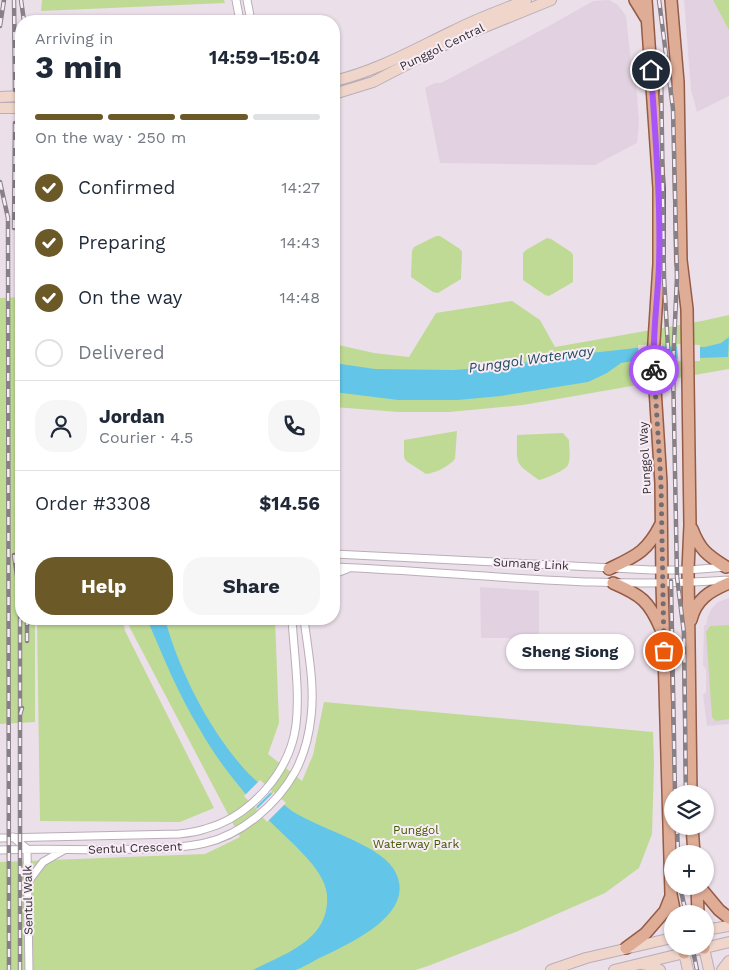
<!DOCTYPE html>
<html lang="en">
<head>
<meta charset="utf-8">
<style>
	:root { --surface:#fff; --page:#f6f6f7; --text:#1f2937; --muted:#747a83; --line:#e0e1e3; --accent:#6b5927 }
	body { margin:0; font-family:"Work Sans",sans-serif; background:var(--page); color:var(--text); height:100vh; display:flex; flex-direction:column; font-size:19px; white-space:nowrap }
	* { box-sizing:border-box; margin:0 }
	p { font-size:16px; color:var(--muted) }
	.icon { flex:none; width:28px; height:28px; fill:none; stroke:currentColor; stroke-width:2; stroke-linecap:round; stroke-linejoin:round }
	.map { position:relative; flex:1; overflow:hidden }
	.details { position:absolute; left:15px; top:15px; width:325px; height:610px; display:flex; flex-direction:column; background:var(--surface); border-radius:20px; box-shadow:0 1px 4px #0004 }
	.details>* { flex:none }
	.tools { position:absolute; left:664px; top:785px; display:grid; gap:10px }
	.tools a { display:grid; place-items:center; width:50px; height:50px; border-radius:50%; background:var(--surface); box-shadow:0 1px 4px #0004; font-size:25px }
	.pin { position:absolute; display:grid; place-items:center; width:42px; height:42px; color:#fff; margin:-21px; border:2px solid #fff; border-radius:50%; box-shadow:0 1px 5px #0007 }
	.courier { position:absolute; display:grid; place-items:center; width:50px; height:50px; margin:-25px; border:4px solid #a855f7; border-radius:50%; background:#fff; color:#222; box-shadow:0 1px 6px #0007 }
	.bubble { position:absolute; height:35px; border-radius:18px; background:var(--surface); box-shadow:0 1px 4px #0004; font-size:16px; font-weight:700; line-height:35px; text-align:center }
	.summary em { font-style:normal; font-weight:700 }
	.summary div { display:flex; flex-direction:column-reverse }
	.summary { display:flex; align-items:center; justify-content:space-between; height:85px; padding:0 20px }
	h1 { font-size:32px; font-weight:700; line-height:38px }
	.bar { display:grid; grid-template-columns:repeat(4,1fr); gap:8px 5px; align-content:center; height:60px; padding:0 20px }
	.bar i { height:6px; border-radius:4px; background:var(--line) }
	.bar .active { background:var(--accent) }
	.bar p { grid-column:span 4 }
	.line { display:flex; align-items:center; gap:12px; padding:0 20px; border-top:1px solid var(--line) }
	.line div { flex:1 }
	.round { display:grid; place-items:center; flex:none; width:52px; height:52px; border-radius:20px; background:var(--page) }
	ol { padding:0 20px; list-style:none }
	li { display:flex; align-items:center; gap:15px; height:55px }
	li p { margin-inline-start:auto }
	li .icon { padding:5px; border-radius:50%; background:var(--accent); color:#fff; stroke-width:4 }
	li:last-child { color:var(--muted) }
	li i { width:28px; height:28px; border:2px solid var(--line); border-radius:50% }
	.primary-button { display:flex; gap:10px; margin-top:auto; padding:10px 20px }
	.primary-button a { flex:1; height:58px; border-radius:20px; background:var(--accent); color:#fff; font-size:20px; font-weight:700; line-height:58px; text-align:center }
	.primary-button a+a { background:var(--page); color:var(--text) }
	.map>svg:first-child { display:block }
	.built { fill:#e2d2e1 }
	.green { fill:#bfda95 }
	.water { fill:#63c6e9 }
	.pier { fill:#ebdfe9 }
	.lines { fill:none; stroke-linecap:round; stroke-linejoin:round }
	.street-casing { stroke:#b9aeb8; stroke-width:9 }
	.secondary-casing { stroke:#b9aeb8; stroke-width:12 }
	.primary-casing { stroke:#945c46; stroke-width:14 }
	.street { stroke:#fff; stroke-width:7 }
	.secondary { stroke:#efd5ca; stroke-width:10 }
	.primary { stroke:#dfac96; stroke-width:11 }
	.rail-casing { stroke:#878086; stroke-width:4.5 }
	.rail { stroke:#f8ecf7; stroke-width:2.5; stroke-dasharray:8; stroke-linecap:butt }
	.done { stroke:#736c72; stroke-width:5; stroke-dasharray:0 9 }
	.route { stroke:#a855f7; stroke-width:6 }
	.labels { text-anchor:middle; stroke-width:4; stroke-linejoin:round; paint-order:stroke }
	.street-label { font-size:12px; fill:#322e32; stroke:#f8ecf7 }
	.park-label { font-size:12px; fill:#425900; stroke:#f8ecf7 }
	.water-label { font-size:14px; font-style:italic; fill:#224d5d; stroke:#f8ecf7 }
</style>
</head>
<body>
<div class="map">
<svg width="729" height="970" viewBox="0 0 729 970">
	<rect width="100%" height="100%" fill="#ebdfe9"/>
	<path class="built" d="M609 0 618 5 626 16 631 62 636 83 639 122 637 143 595 165 440 163 425 88 435 83H441L549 26 593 1Z
		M684 0H729V96L697 112 691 90Z
		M480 587 539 591V638H481Z
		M729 598V724L707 726 703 695 706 692V669L703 665 704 625H706L708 616 712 608 718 602Z"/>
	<path class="green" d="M42 0H224L225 3 41 11Z
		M713 0H729V30Z
		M436 236H440L460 249 462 252 461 279 438 293 433 292 411 277 412 251 414 247Z
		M547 238 551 239 571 252 573 255V282L549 296 545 295 523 280V253L526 250Z
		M21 297V619H35V722L0 724V298Z
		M512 301 540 320 555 347 702 321 729 315V369L523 405 449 412H399L334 407V344L374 353 409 357 436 313Z
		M457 431 455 459C448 467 435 473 426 474L406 461 404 457V440Z
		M563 433 569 440C569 447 571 458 568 465 566 470 545 479 539 480 514 462 517 466 517 435Z
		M37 619H123L125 631 214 808 180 822 40 821Z
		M128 619H275L279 723 268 754 302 781 313 755 324 702 653 732 654 763 652 834 639 868 605 893 518 931 428 966 415 970H0V862L205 854 240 837 130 628Z
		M729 625V719L716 721 712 717 706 632 710 626Z"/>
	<path class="water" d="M729 337 728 357 639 360 621 363 607 373 588 382 501 396 458 400H398L334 392V363L375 369 453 370 495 367 581 354 655 346 705 347 721 343Z
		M147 619H165C179 671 211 734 249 774 256 781 264 787 272 794 278 799 285 806 292 811 318 828 377 844 393 868 421 911 354 941 326 955 316 959 305 967 295 970 284 970 265 970 253 970 286 953 330 940 327 895 325 866 281 835 262 813 239 787 216 759 199 728 178 694 163 656 147 619Z"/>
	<path class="pier" d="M655 344H662V362H639L638 345Z
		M677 344 700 345V361H678Z
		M260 780 272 791 255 808 244 796Z
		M274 792 286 803 267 822 256 810Z"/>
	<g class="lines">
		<defs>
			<path id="street" d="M236 0 240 21
				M247 0 251 21
				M334 554 652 570H688L726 567
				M334 567C465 572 597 590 728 580
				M334 574 347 569
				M13 837 27 849 29 970
				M0 838 179 834C188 833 197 832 205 829 250 817 290 772 296 725 300 692 294 653 292 619
				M0 850C47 848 94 851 141 849 162 848 184 848 205 843 242 835 277 804 295 772 304 755 309 736 311 717 315 685 308 651 304 619
				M28 882 43 862 64 850"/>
			<path id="secondary" d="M334 81C377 71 415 49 455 30 478 18 502 10 526 0
				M334 94 373 82 460 37 551 0
				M0 97 21 96
				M0 108H21
				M705 930 729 926
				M704 948 709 970
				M684 953 688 970
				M642 964 653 966 660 970
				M551 970 586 958 672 938
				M614 970 729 942
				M722 970 729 961"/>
			<path id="primary" d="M635 0 646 18
				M646 0 659 188V264L653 357 661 483 662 584 671 894 675 914
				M671 0 678 82 681 260 687 309 690 525 688 570 691 794
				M692 529C700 550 707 555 726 567
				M609 569C636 556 647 552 661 524
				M613 583C641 595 649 601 661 629
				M691 620C696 599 710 591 729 583
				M692 826 694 854
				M697 886 698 914
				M699 886 719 910 729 918
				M682 946 684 953
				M704 946V948
				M626 948 645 934 665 911 671 896"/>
		</defs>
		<use href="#street" class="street-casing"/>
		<use href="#secondary" class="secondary-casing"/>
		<use href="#primary" class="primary-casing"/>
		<use href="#street" class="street"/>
		<use href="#secondary" class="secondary"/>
		<use href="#primary" class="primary"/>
		<defs>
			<path id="rail" d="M14 0 15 90
				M21 0 24 21
				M659 0 673 109 677 277 673 366 677 577 684 633 686 794
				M0 26 4 0
				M661 71 664 277 668 349
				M0 182 8 218 9 970
				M20 218 21 563
				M14 228 15 123
				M14 555 20 596V715
				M671 581 675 794
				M27 641V619
				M677 826 678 854
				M680 886 686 914
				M692 946 697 970
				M20 970V715L22 708"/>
		</defs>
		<use href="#rail" class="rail-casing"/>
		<use href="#rail" class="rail"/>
	</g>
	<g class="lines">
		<path class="done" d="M654 370 661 483 664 651"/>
		<path class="route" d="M651 70C655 134 661 199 659 264 658 299 652 335 654 370"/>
	</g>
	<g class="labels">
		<g class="street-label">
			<text transform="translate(442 47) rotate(-26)" y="4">Punggol Central</text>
			<text transform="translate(645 458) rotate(-93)" y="4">Punggol Way</text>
			<text transform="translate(531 564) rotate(3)" y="4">Sumang Link</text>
			<text transform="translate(135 848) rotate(-2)" y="4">Sentul Crescent</text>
			<text transform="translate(28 900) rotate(-91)" y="4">Sentul Walk</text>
		</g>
		<g class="park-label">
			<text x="416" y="834">Punggol<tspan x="416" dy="14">Waterway Park</tspan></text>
		</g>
		<g class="water-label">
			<text transform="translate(531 359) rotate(-8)" y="5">Punggol Waterway</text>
		</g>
	</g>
</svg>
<div class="tools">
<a><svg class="icon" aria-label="layers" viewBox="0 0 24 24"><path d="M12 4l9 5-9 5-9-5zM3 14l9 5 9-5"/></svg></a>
<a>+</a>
<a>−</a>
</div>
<div class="pin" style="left:664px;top:651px;background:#ea580c"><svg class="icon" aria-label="bag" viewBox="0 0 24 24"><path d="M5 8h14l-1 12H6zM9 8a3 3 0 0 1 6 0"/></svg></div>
<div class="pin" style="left:651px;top:70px;background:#1f2937"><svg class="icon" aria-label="home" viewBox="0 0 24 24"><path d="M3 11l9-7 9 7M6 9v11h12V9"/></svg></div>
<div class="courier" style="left:654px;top:370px"><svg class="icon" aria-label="bike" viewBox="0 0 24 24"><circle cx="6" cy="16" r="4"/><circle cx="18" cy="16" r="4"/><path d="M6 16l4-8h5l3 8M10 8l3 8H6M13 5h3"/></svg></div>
<div class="bubble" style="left:506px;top:634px;width:128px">Sheng Siong</div>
<section class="details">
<div class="summary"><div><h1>3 min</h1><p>Arriving in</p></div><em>14:59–15:04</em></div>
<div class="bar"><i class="active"></i><i class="active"></i><i class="active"></i><i></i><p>On the way · 250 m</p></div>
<ol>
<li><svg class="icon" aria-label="check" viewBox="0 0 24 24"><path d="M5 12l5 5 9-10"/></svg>Confirmed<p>14:27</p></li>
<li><svg class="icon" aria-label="check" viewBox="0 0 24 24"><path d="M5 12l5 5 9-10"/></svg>Preparing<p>14:43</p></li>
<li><svg class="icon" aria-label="check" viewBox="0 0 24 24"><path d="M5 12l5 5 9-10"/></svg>On the way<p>14:48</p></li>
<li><i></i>Delivered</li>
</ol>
<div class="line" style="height:90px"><a class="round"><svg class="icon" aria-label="person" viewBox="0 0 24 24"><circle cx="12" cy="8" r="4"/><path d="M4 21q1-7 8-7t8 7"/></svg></a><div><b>Jordan</b><p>Courier · 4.5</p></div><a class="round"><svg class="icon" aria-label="phone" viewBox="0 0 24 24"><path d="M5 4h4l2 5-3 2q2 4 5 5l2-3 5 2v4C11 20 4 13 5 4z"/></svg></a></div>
<div class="line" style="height:65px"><div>Order #3308</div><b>$14.56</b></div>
<div class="primary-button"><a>Help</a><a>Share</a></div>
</section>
</div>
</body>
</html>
